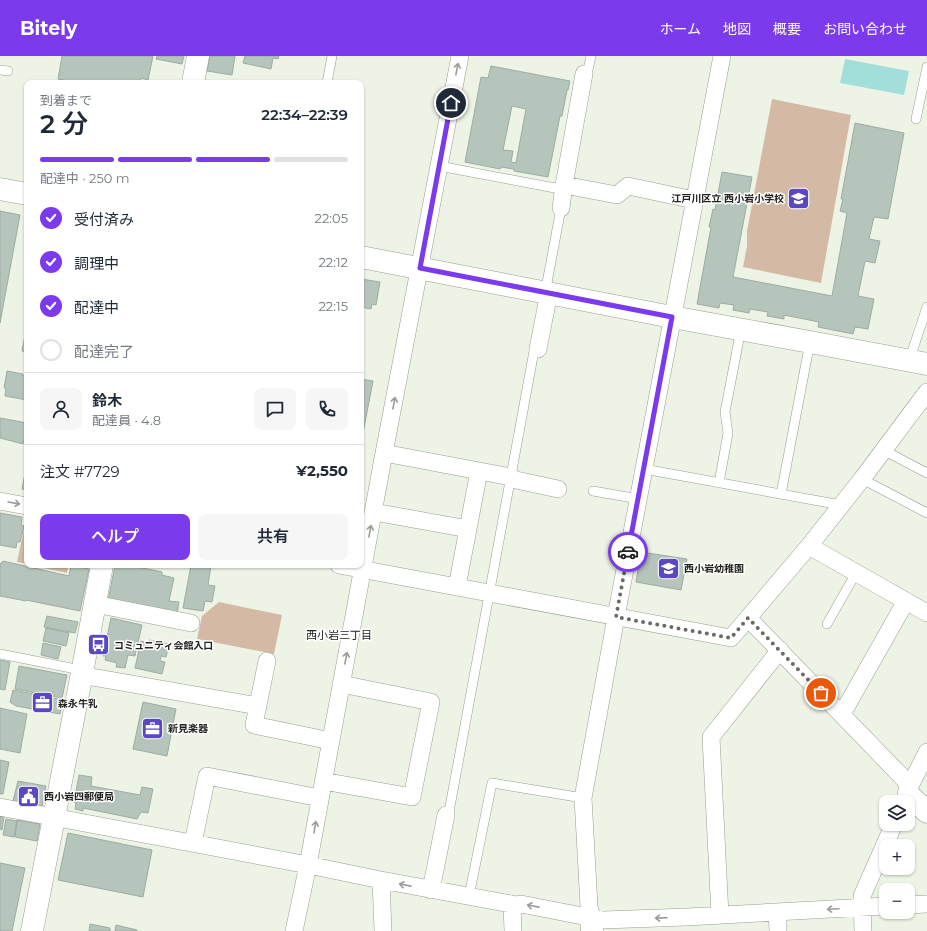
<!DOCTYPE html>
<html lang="ja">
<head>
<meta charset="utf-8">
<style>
	:root { --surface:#fff; --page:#f6f6f7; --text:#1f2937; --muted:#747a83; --line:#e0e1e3; --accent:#7c3aed }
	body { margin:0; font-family:Montserrat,"Noto Sans JP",sans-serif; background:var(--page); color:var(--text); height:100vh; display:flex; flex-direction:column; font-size:15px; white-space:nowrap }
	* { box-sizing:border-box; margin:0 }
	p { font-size:13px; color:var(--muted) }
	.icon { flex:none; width:22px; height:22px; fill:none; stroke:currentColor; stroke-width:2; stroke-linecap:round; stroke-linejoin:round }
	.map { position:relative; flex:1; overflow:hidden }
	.sheet { position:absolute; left:24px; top:24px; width:340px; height:488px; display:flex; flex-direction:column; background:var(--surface); border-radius:8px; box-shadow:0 1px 3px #0004 }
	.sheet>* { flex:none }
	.tools { position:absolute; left:879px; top:739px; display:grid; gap:8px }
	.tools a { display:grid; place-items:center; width:36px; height:36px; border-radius:8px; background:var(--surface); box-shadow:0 1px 3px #0004; font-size:20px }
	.pin { position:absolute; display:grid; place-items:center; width:34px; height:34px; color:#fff; margin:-17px; border:2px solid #fff; border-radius:50%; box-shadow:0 1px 4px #0007 }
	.courier { position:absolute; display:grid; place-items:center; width:40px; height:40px; margin:-20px; border:3px solid #7c3aed; border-radius:50%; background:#fff; color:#222; box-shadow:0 1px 5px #0007 }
	.summary em { font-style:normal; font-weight:600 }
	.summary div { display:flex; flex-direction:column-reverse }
	.summary { display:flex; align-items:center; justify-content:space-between; height:68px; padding:0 16px }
	h1 { font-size:26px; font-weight:600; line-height:30px }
	.bar { display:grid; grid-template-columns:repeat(4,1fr); gap:6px 4px; align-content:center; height:48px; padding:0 16px }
	.bar i { height:5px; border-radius:3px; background:var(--line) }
	.bar .selected { background:var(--accent) }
	.bar p { grid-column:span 4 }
	.line { display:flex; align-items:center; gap:10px; padding:0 16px; border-top:1px solid var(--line) }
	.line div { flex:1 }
	.round { display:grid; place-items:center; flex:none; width:42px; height:42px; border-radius:8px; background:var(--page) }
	ol { padding:0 16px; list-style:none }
	li { display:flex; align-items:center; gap:12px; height:44px }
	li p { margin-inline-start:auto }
	li .icon { padding:4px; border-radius:50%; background:var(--accent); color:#fff; stroke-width:4 }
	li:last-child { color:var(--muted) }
	li i { width:22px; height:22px; border:2px solid var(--line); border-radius:50% }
	.primary-button { display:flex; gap:8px; margin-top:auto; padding:8px 16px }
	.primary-button a { flex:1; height:46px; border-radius:8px; background:var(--accent); color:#fff; font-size:16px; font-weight:600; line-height:46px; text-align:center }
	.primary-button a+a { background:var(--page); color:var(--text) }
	header { display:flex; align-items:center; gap:24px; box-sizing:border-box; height:56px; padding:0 20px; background:var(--accent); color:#fff }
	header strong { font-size:19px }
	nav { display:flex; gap:22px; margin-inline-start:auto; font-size:14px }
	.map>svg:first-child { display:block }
	.green { fill:#d4baa4 }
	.water { fill:#a3dfda }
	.building { fill:#b6c5bb; stroke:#9daca3; fill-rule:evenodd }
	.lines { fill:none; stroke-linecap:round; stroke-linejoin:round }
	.service-casing { stroke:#989e90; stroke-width:10 }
	.minor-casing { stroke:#989e90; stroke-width:18 }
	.tertiary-casing { stroke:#989e90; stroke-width:23 }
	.service { stroke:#fff; stroke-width:9 }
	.minor { stroke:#fff; stroke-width:17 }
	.tertiary { stroke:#fff; stroke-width:22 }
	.oneway { stroke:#9b9c99 }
	.done { stroke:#686c63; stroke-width:4; stroke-dasharray:0 7.2 }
	.route { stroke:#7c3aed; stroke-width:5 }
	.labels { text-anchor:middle; stroke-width:3; stroke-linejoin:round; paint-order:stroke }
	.poi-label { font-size:10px; font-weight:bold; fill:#20221d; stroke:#fff; text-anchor:start }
	.neighbourhood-label { font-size:11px; fill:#20221d; stroke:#fff }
</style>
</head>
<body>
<header>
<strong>Bitely</strong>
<nav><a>ホーム</a><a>地図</a><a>概要</a><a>お問い合わせ</a></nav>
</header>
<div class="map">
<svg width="927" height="875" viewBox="0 0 927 875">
	<rect width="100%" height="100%" fill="#eef4e5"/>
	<path class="green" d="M772 43 851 59 821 227 743 211 747 190V175Z
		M24 473H27V508L17 506Z
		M30 509H68L67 517Z
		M219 546 282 559 274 598 197 583 202 560Z"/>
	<path class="water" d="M845 3 909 15 904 39 840 27Z"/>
	<path class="building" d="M62 0H153L148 24 141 22 140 27H76L58 23Z
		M157 0H184L182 8 156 3Z
		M210 0H235L232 19 207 15Z
		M245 0H279L278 3 273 2 271 13 243 7Z
		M491 10 570 25 568 34H567L562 60H560L548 121 514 115V113L501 111 500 113 465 106 481 21 488 22ZM512 50 526 53 516 107 511 106 513 95 503 94Z
		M855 67 904 77 888 163 874 161 869 183 880 185 875 207 865 205 858 240 874 243 868 273 855 271 853 278 818 271 819 266 784 259V263L767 260 768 256 750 253 749 257 733 254 734 249 720 247 719 252 697 248 711 171H709L713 153 715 154 722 116 752 121 733 221 832 240 847 157 840 155 843 143H841Z
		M0 155 20 159 0 267Z
		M361 223 380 226 376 249 372 248 371 253 361 251Z
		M27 269V296L22 295Z
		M7 315 23 318 22 319 27 320V344L5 340 6 332H4Z
		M361 323 373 325 363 377H361Z
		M0 362 27 367V372L23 388 0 382Z
		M26 412H27V434L22 433Z
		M0 457 22 461 21 469 24 470 20 486H17L16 492 0 489Z
		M641 496 687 503 681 534 636 526Z
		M3 505 69 520 71 509 89 513 80 555 26 544V545L0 540V508Z
		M115 509H128L162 516V519L174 522 169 545 179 546 177 558 108 545Z
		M191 509H211L208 529 215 530 212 546 205 545 203 555 183 552Z
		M47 560 78 566 75 577 44 571Z
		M111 562 142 569 135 600 128 599 125 612 116 611 117 607 105 604 106 600H103Z
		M46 572 69 577 66 590 43 585Z
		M149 584 169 588 166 601 161 600 160 605 165 606 162 618 135 612 141 585 149 587Z
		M43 587 61 591 58 603 41 599Z
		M0 604 10 606 5 634 0 633Z
		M19 610 67 619 62 642 15 633Z
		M13 634 63 644 60 658 16 650 10 646Z
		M143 646 176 653 167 700 133 693Z
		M0 652 27 658 20 697 0 693Z
		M0 704 9 706 3 738H0Z
		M79 719 92 721 91 730 140 739 142 731 153 733 148 757 141 756 137 763 83 752V755L75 753 76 747 74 746Z
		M18 725 46 730 42 751 13 745Z
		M0 760 4 761 2 774 0 773Z
		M6 763 17 765 14 781 3 779Z
		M17 764 40 768 37 785 15 781Z
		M68 777 152 794 143 841 58 824Z
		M0 807 25 812 12 875H0Z
		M90 868 110 872V875H89Z
		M116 869 137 874V875H115Z"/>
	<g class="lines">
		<defs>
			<path id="service" d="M0 14 8 15
				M584 18 588 14 591 0
				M327 27 332 0
				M916 63 927 11
				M439 110 555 132 564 129
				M547 227 561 152
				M909 305 927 251
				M883 394 927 417
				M644 413 841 449
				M862 423 927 457
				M719 427 728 377 725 356 741 273
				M593 435 639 443
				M781 438 810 286
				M827 568 856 517
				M0 598 71 612 82 617
				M446 759 449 756 534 295 538 293
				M469 840 492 727 583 742"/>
			<path id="minor" d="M564 129 617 139 628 130 694 144
				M561 152 564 129 584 18
				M538 293 549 237
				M384 397 511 421 516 424 558 433
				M0 445 27 450
				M374 456 468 473
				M809 490 927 557
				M339 509 731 582 809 490 862 423 927 336
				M457 531 479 415
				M95 548 191 567
				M748 562 905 724 912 742
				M267 605 254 669 331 685
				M82 617 92 621 258 650
				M842 658 906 545
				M323 725 412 741 431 646 341 628
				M906 738 927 696
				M0 751 308 809 381 824 516 849 521 848 603 864 687 861 886 850
				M193 787 207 720 320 742
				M381 824 383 875
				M431 834 446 759
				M512 848 513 875
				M908 849 927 848
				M777 856 778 875
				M720 859 711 681 780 594
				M591 862 589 850 583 742 616 561 722 0
				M294 875 308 809 384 397 460 0
				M863 875 862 840 894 768"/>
			<path id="tertiary" d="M193 27 198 0
				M0 133 27 138
				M361 201 672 261 810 286 927 308
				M912 742 927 756
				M591 862 592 875
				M32 875 82 617 102 509"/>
		</defs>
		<use href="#service" class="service-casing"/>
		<use href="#minor" class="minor-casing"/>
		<use href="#tertiary" class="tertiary-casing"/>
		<use href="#service" class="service"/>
		<use href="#minor" class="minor"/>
		<use href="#tertiary" class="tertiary"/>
	</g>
	<defs><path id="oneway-shaft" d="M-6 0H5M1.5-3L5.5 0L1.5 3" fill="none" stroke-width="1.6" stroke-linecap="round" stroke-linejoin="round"/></defs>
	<g class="oneway">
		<use href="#oneway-shaft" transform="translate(457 13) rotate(-79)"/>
		<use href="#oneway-shaft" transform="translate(394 347) rotate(-79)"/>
		<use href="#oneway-shaft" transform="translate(14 447) rotate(10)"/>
		<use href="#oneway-shaft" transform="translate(370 475) rotate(-79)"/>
		<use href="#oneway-shaft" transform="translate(346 602) rotate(-79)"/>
		<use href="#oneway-shaft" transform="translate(315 771) rotate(-80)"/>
		<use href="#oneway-shaft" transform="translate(405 829) rotate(-169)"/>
		<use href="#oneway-shaft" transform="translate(533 850) rotate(-169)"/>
		<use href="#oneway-shaft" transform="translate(833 853) rotate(177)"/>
		<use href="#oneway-shaft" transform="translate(661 862) rotate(178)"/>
	</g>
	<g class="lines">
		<path class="done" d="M628 496 616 561 731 582 748 562 821 637"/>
		<path class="route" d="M451 47 420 212 672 261 628 496"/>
	</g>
	<defs>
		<symbol id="school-square" viewBox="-11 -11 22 22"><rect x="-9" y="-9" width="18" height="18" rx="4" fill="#5948c0" stroke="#fff"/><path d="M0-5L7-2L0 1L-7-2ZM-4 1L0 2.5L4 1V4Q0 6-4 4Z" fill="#fff"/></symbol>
		<symbol id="bus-square" viewBox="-11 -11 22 22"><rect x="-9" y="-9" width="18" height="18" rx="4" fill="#5948c0" stroke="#fff"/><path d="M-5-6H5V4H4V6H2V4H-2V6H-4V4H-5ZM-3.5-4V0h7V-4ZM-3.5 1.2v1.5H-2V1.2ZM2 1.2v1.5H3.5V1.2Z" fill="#fff"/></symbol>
		<symbol id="office-square" viewBox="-11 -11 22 22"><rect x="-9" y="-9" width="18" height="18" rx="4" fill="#5948c0" stroke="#fff"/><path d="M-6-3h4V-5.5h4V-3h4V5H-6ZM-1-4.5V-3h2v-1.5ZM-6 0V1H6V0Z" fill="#fff"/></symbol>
		<symbol id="civic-square" viewBox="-11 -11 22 22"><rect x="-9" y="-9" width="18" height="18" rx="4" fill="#5948c0" stroke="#fff"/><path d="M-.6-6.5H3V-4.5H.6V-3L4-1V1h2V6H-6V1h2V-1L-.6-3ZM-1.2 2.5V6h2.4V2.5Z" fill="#fff"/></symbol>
	</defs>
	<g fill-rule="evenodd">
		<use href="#school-square" x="786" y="130" width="25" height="25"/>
		<use href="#school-square" x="656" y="500" width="25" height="25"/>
		<use href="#bus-square" x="86" y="576" width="25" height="25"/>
		<use href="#office-square" x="30" y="634" width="25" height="25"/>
		<use href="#office-square" x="140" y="660" width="25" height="25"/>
		<use href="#civic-square" x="16" y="728" width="25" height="25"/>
	</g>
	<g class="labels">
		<g class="poi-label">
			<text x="784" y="146" text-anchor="end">江戸川区立 西小岩小学校</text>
			<text x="684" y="516">西小岩幼稚園</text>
			<text x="114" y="593">コミュニティ会館入口</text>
			<text x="58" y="651">森永牛乳</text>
			<text x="168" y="676">新見楽器</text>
			<text x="44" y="744">西小岩四郵便局</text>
		</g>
		<g class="neighbourhood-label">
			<text x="339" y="583">西小岩三丁目</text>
		</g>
	</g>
</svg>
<div class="tools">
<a><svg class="icon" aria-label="layers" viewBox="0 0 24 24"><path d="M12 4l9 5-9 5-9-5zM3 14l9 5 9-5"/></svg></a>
<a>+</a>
<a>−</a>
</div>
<div class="pin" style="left:821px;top:637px;background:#ea580c"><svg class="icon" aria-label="bag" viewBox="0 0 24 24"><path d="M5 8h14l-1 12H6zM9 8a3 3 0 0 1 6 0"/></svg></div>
<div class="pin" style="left:451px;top:47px;background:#1f2937"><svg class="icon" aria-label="home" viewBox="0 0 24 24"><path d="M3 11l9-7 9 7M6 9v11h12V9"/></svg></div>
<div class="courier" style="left:628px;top:496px"><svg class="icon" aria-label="car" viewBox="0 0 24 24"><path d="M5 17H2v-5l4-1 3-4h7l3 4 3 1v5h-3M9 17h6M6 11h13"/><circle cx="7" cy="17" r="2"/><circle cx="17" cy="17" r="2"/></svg></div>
<section class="sheet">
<div class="summary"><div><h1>2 分</h1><p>到着まで</p></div><em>22:34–22:39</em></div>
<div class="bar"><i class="selected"></i><i class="selected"></i><i class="selected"></i><i></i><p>配達中 · 250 m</p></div>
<ol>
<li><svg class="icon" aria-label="check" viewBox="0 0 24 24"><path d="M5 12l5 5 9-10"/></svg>受付済み<p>22:05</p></li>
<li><svg class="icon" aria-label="check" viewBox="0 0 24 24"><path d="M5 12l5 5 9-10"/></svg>調理中<p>22:12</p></li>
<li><svg class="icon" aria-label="check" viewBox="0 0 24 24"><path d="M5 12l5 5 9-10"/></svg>配達中<p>22:15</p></li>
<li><i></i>配達完了</li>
</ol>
<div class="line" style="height:72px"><a class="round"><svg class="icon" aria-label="person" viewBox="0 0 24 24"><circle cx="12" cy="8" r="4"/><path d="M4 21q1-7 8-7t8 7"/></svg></a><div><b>鈴木</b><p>配達員 · 4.8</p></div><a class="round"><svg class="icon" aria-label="chat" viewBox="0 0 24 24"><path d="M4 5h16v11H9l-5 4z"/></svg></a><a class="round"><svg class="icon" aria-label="phone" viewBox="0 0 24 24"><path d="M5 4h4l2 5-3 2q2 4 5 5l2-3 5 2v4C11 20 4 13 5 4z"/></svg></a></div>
<div class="line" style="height:52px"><div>注文 #7729</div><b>¥2,550</b></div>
<div class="primary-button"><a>ヘルプ</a><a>共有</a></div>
</section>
</div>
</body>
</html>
